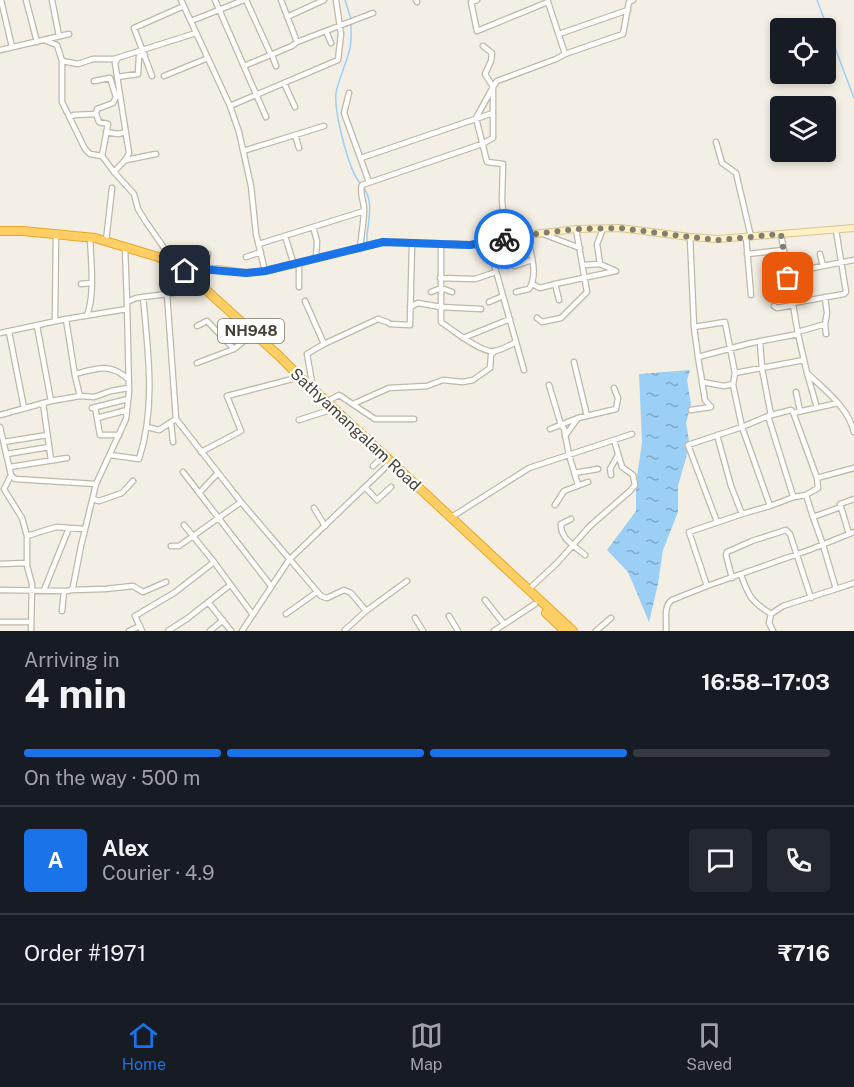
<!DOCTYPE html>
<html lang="en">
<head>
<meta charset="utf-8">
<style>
	:root { --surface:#171b24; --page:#242831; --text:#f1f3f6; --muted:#9ea1a6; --line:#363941; --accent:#1a73e8 }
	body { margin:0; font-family:"Public Sans",sans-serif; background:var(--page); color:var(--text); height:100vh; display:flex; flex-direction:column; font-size:22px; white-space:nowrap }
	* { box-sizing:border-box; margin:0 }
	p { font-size:20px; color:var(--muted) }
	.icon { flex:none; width:33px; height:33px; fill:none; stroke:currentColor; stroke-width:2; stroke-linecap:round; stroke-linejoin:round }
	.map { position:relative; height:631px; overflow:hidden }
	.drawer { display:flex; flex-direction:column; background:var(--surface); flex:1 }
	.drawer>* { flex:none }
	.fabs { position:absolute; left:770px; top:18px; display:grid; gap:12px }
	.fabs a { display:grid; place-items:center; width:66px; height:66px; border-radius:6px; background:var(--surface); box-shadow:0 3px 9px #0003; font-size:30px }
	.pin { position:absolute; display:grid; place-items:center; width:51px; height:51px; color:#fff; margin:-26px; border-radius:12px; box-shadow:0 3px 9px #0006 }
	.courier { position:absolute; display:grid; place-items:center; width:60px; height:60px; margin:-30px; border:4px solid #1a73e8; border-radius:50%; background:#fff; color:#222; box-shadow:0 2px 8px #0007 }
	.head em { font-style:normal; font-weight:700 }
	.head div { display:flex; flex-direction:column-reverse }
	.head { display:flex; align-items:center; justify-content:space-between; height:102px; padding:0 24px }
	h1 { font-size:39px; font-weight:700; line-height:45px }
	.bar { display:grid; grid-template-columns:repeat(4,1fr); gap:9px 6px; align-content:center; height:72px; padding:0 24px }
	.bar i { height:8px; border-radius:4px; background:var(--line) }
	.bar .on { background:var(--accent) }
	.bar p { grid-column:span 4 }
	.line { display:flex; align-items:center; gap:15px; padding:0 24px; border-top:2px solid var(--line) }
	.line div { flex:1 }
	.round { display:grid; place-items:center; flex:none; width:63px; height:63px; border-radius:6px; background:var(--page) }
	.dock { display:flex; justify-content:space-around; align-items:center; height:84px; border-top:2px solid var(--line); background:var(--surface); font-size:16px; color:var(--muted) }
	.dock a { display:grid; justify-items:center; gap:3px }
	.dock .on { color:var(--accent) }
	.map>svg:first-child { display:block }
	.water { fill:url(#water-ripples) }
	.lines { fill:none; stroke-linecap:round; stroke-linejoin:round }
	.stream { stroke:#9bcff6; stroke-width:1.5 }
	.street-casing { stroke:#c0b7a6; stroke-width:7 }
	.secondary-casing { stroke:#d7c590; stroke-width:8 }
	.highway-casing { stroke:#e9a629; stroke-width:10 }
	.street { stroke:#fff; stroke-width:4.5 }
	.secondary { stroke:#fff1c3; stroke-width:6 }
	.highway { stroke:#ffce64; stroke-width:8 }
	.done { stroke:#837d72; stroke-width:6; stroke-dasharray:0 10.8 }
	.route { stroke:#1a73e8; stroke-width:8 }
	.labels { text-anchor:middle; stroke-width:4.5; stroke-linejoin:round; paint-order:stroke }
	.shield { fill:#fff; stroke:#7e7971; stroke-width:1.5 }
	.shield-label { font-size:15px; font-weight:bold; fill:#463f34 }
	.street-label { font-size:16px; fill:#463f34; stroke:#fff }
</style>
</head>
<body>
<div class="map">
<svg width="854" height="631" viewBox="0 0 854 631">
	<defs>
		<pattern id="water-ripples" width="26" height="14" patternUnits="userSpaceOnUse" patternTransform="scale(1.5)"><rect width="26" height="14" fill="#9bcff6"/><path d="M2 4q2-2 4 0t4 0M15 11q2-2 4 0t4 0" fill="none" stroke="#80a9c8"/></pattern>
	</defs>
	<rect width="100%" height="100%" fill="#f4efe4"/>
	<path class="water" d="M690 370 687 380 691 404 686 423 689 441 686 458 678 486V512L663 550 658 584 649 622 628 572 607 550 636 511V485L642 442 639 374Z"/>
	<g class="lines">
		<path class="stream" d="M345 0 351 19
			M817 0 854 98
			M351 24C351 33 352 43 349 52 346 64 338 81 336 93 334 111 348 169 360 183
			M363 187C376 203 366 225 367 243"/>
		<defs>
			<path id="street" d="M1 0 12 47
				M26 0 37 42
				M52 0 59 36
				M181 0 230 106 239 132 251 186 256 234 265 271
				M215 0 266 117
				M246 0 271 55
				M281 0 297 42
				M416 0 417 2
				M477 0 471 2 477 31 548 2 565 54
				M287 17 324 0
				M191 21 244 0
				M326 31 331 43
				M559 34 628 10
				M44 40 57 45 62 61V102L85 149 90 154 102 156 114 172 134 194 138 209 146 222 176 265
				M0 50 69 34
				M272 55 276 66
				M62 61 78 64 93 59H114L196 33
				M244 66 292 46 297 42 373 13
				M152 76 134 28 184 6
				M164 76 208 58
				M117 77 138 74 139 56 145 55
				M94 81 110 78 116 97 113 103 97 109 96 114 99 122 108 124 102 156
				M284 83 295 107
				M349 93 344 113 369 182
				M230 106 338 60 341 34 336 0
				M70 117 74 115 96 114
				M106 132 118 134 126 132
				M295 135 299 148
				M716 142 722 163 736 173 751 237
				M243 151 324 126
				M361 158 493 113
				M126 160 156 154
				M114 172 126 159 129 153 115 63 118 58
				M313 227 317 241 316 259
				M543 234 580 248
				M285 236 294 265
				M690 237 694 327 725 322 735 373
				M746 237 751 295
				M505 239 502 199 503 164 487 162 476 118 493 87 497 81 556 59 565 54 623 34 629 2 633 0
				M106 241 112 188
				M488 243 524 370
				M259 244 364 211
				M441 244V322C451 329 483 354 494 351 502 350 510 345 516 342
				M125 247 127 302
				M360 249C361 236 364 222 364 209 364 201 359 193 362 185L482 144 493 138V87L485 74 491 61 492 53 483 46
				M747 254 784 250
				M820 254 823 266
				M246 257 261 252
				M299 263V287
				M175 264 200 254
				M600 264 597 244 603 229
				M514 266 532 260
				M204 269 208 254
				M787 273 854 260
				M440 278 475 279 496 272
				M81 284 91 283
				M532 284 540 288 555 284 616 271 600 264 583 265
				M555 284 559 300
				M204 288 167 294 176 419 241 502 321 596 327 598 344 590 351 593 366 611
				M431 292 441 288 452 292
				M516 292 529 289C539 274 530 251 527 235
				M825 297 827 313 825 324 826 334
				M305 301 324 344
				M489 302 503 296
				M793 303 844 294 846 292 836 230
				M774 306 777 308 793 305
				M410 307 418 303 441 307 481 309
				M87 315C95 296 91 259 90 238
				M537 318 542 322 561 318 587 292 576 229
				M55 321 56 234
				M37 326 51 401
				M197 326 207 321 234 349
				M9 332 24 408
				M798 332 825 324
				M0 333 66 319 127 309
				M463 338 510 319
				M760 341 762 369 771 415
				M698 357 751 343 798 334
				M804 360 807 373 817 408
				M574 362 587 416
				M197 363 234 349 254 333
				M807 373C825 390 848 407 854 432
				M75 374C96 369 109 362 128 379
				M702 382 724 386 733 384
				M549 385 561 425 564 429 569 455 578 485
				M313 388 307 354 324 344 378 319 387 322 390 324 410 325 412 244
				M796 392 800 411
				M80 396 94 397 111 391 128 388
				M326 402 339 395 375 419H414
				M43 403 51 460
				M353 404 389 388 427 386 443 380 463 382 473 380 490 368 491 355 495 351
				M95 407 100 435H119
				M92 408 128 399
				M691 410 711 407 705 400 698 357 694 327
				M793 413 838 403
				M0 415 51 401 80 396 75 376 66 319
				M768 416 791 410 793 412 817 478 818 488 806 495
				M97 418 127 410
				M299 420 333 409
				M171 422 173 442
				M0 427 11 475 15 479 96 484
				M147 427 159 430 176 419
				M550 429 578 418 616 409 618 398 614 388
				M565 436 578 418
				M4 442 47 435
				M201 452 241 431 227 396 300 377
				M7 454 49 447
				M110 455 139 459C156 408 148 351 143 297
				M373 466 384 456
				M10 467 67 458
				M183 472 271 586
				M574 473 598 469
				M11 475 4 489 22 518 27 536V566L32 584 31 631
				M611 475 610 469 618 455
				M817 478 854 468
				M365 487 377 500 391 487
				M199 493 218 473
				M794 497 770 506 742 427 768 416 793 496 794 497 806 495 813 517
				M93 499 99 501 122 493 133 481
				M854 499 840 504 841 507 813 517 823 545 836 589 854 583
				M555 505 564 491 588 482
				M841 507 849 534
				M314 508 325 526
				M742 514 770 506
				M450 518 529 468 632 434
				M571 519 561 524C560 539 575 546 585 555
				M717 522 688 445 742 427 733 385 735 373 804 360 798 334 781 234
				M184 525 214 562 253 615
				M27 536 56 527 85 529
				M171 546H179L241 502
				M0 564 27 563
				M741 575C749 597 751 601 771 614
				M732 578 726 555 727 552 752 541 786 530 790 534 811 598
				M707 586 689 532 742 514 731 486 717 435
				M0 590 67 591 71 590 73 587 81 546 96 484 126 419 129 392 127 302 136 298 167 294
				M44 590 69 528
				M71 590 105 589 133 586 143 592 166 582
				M528 590 557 563 590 526 630 491 635 485 633 475 622 467 614 440
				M485 600 504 624
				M208 602 231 631
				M62 611 64 591
				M286 614 317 592
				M449 616 458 631
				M415 618 423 631
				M0 622H30
				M345 630 366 611 407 581
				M129 631 140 626
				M142 631 135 616 174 593 214 562
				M168 631 188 618 230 585
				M210 631 223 620
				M242 631 289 560 391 462
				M494 631 535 604
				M596 631 611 618
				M666 631C667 621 663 606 672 600L707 586 809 550 854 532
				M773 631 769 623 771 614 783 606 836 589"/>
			<path id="secondary" d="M185 271 201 269H219L246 273 265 271 383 242 470 245 527 235 576 229 620 228 690 237 718 239 854 228"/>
			<path id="highway" d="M0 231H23L95 238 158 257 185 271 278 355 300 377 573 631
				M546 613 565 631"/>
		</defs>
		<use href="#street" class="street-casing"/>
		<use href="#secondary" class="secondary-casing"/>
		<use href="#highway" class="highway-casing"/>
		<use href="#street" class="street"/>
		<use href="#secondary" class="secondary"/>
		<use href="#highway" class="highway"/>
	</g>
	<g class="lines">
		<path class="done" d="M504 239 527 235 576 229 620 228 690 237 718 240 781 234 788 278"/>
		<path class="route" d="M185 271 201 269 246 273 265 271 383 242 470 245 504 239"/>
	</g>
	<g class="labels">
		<rect class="shield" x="218" y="319" width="66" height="24" rx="4.5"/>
		<g class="shield-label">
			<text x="251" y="336">NH948</text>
		</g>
		<g class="street-label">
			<text transform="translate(356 429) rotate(43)" y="6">Sathyamangalam Road</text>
		</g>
	</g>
</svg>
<div class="fabs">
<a><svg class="icon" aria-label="locate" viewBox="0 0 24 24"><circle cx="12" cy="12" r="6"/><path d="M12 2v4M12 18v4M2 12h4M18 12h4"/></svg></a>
<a><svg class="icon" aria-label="layers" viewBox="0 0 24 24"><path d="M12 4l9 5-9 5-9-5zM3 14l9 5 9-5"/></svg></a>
</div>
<div class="pin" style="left:788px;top:278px;background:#ea580c"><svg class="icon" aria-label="bag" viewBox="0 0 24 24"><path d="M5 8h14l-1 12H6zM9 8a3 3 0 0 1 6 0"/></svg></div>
<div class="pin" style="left:185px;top:271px;background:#1f2937"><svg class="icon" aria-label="home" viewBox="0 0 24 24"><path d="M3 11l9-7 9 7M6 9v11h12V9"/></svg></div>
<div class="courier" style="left:504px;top:239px"><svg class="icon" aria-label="bike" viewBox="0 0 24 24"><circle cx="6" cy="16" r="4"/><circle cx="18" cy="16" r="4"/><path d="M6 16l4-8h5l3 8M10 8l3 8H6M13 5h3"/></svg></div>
</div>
<section class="drawer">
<div class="head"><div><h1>4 min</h1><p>Arriving in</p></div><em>16:58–17:03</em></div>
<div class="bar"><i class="on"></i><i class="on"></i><i class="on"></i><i></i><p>On the way · 500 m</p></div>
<div class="line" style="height:108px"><b class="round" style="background:var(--accent);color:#fff">A</b><div><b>Alex</b><p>Courier · 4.9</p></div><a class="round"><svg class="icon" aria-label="chat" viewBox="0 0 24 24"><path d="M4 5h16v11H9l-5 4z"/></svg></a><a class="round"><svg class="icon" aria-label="phone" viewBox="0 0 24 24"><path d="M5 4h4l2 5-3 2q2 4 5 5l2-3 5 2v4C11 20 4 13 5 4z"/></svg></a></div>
<div class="line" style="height:78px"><div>Order #1971</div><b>₹716</b></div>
</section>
<nav class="dock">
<a class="on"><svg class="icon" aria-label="home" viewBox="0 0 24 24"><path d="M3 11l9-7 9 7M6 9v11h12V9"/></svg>Home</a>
<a><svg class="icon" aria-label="map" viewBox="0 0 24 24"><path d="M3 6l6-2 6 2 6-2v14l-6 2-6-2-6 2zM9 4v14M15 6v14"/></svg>Map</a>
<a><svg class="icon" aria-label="saved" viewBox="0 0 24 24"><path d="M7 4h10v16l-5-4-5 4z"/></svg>Saved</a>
</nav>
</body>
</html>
